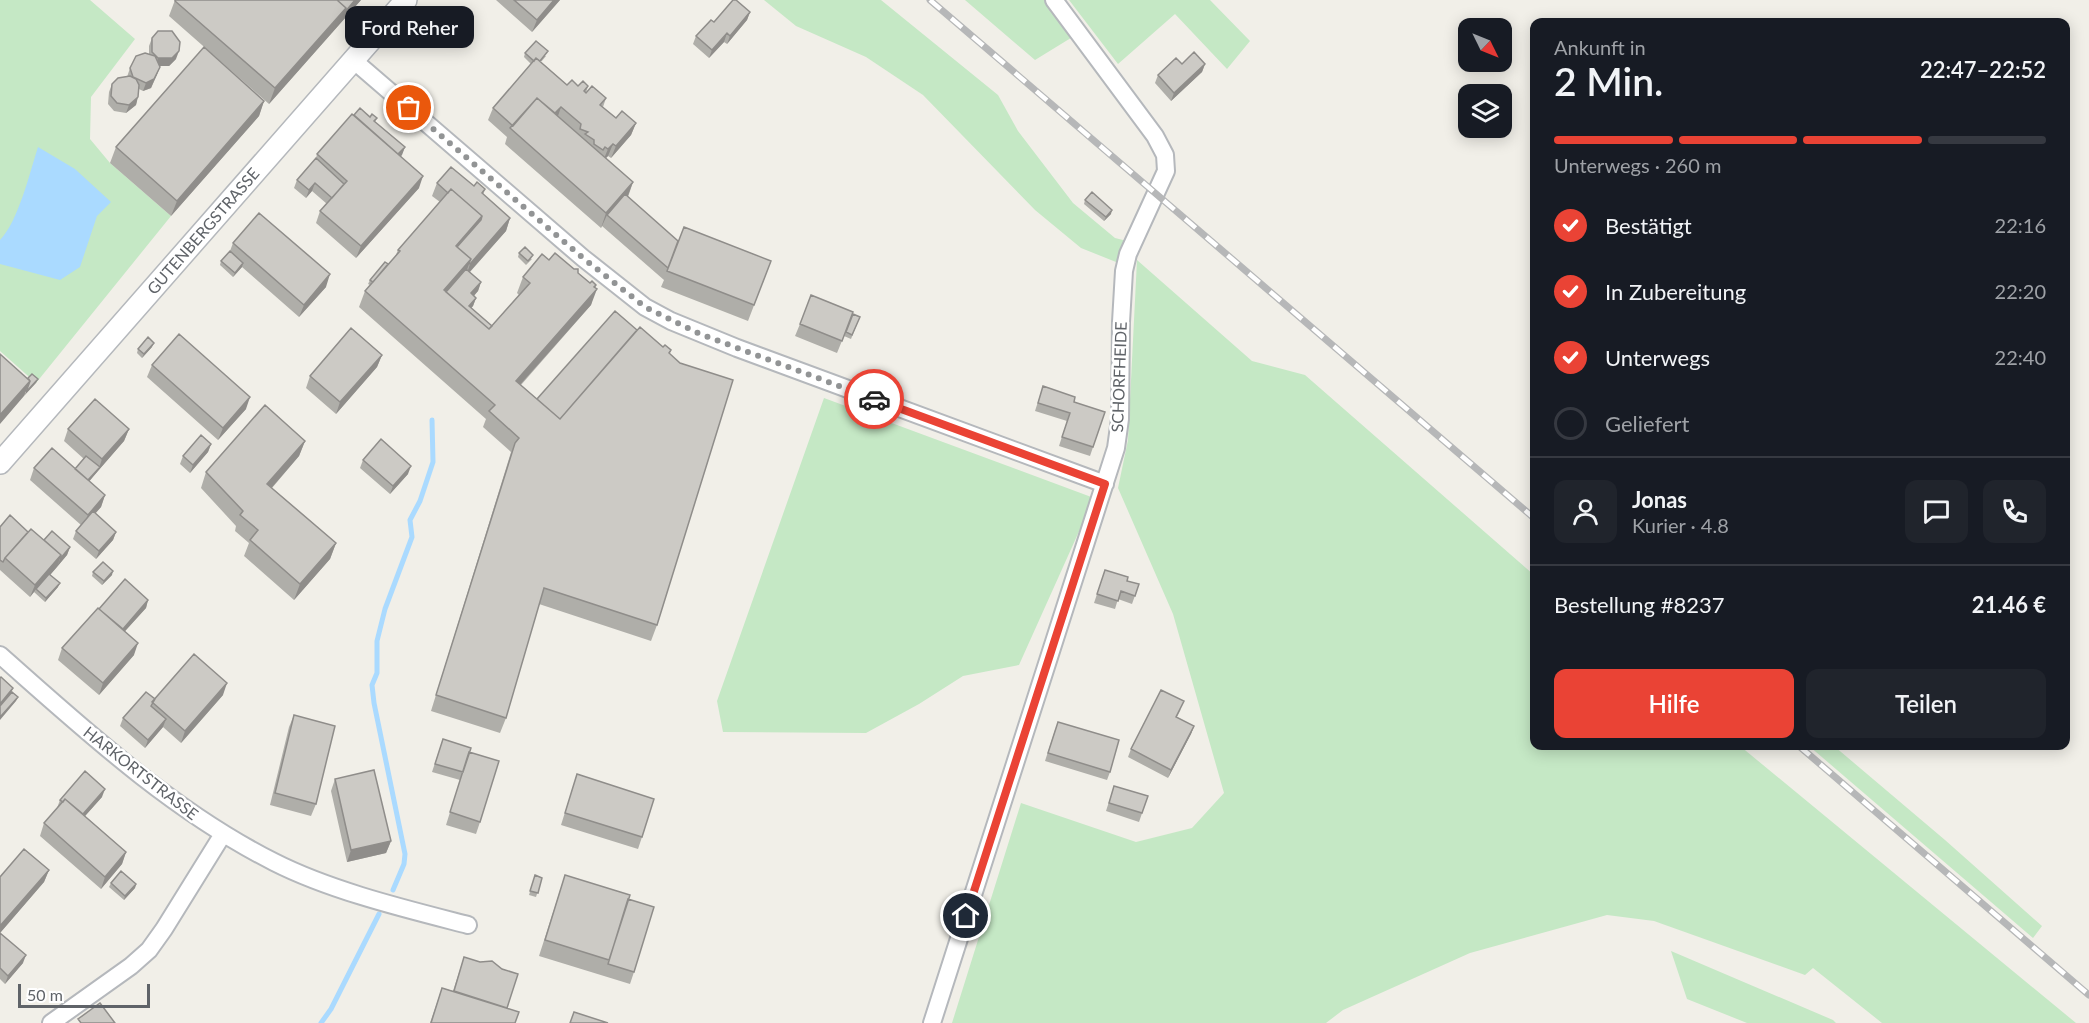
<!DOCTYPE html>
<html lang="de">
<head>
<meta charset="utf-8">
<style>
	:root { --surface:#171b24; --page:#20242c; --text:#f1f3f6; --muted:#9ea1a6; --line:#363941; --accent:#ea4335 }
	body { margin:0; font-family:Lato,sans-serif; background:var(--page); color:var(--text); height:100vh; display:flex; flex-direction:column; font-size:22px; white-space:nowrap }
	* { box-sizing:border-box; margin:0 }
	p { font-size:20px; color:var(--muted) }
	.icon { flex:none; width:33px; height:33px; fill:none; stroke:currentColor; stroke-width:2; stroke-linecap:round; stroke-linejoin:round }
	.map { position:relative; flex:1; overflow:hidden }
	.drawer { position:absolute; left:1530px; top:18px; width:540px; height:732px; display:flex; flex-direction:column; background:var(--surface); border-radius:12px; box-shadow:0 3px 15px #0003 }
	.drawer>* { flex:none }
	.needle { width:39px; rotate:133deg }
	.tools { position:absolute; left:1458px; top:18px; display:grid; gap:12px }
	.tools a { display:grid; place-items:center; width:54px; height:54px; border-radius:12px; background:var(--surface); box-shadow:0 3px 15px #0003; font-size:30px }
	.scale { position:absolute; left:18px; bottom:15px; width:132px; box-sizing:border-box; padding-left:6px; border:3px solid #5f6368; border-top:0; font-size:16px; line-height:21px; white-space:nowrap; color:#5f6368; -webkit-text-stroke:4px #fff; paint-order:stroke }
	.pin { position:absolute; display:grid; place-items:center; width:51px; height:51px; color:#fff; margin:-26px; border:3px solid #fff; border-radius:50%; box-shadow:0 2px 6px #0007 }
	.courier { position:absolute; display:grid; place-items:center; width:60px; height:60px; margin:-30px; border:4px solid #ea4335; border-radius:50%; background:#fff; color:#222; box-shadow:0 2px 8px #0007 }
	.bubble { position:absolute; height:42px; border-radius:12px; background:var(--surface); box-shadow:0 3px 15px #0003; font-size:20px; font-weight:600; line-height:42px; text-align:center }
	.headline em { font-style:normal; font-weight:600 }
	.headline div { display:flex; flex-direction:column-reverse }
	.headline { display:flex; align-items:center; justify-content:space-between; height:102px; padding:0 24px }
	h1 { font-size:39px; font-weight:600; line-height:45px }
	.bar { display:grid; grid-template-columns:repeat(4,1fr); gap:9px 6px; align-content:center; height:72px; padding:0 24px }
	.bar i { height:8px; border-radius:4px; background:var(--line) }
	.bar .current { background:var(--accent) }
	.bar p { grid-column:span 4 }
	.line { display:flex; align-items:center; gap:15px; padding:0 24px; border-top:2px solid var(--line) }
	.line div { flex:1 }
	.round { display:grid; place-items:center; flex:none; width:63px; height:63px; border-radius:12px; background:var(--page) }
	ol { padding:0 24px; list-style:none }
	li { display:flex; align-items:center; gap:18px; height:66px }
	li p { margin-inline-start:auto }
	li .icon { padding:6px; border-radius:50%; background:var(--accent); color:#fff; stroke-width:4 }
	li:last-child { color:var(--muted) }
	li i { width:33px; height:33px; border:3px solid var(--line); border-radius:50% }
	.cta { display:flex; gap:12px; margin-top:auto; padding:12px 24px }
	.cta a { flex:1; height:69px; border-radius:12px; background:var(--accent); color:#fff; font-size:24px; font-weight:600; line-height:69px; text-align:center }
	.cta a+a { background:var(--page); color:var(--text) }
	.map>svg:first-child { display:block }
	.green { fill:#c5e8c5 }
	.water { fill:#aadaff }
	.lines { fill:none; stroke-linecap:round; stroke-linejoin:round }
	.stream { stroke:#aadaff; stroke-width:5 }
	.minor-casing { stroke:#b5b8bc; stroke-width:20 }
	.tertiary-casing { stroke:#b5b8bc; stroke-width:24 }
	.minor { stroke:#fff; stroke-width:16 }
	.tertiary { stroke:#fff; stroke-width:21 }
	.rail-casing { stroke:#b6b7b8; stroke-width:7 }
	.rail { stroke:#fff; stroke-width:4.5; stroke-dasharray:14; stroke-linecap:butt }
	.wall { fill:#afaea9 }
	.shaded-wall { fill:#8f8d8a }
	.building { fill:#cccac5; stroke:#8f8d8a; stroke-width:1.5 }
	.done { stroke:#929495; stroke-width:6; stroke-dasharray:0 10.8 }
	.route { stroke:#ea4335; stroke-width:8 }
	.labels { text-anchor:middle; stroke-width:5; stroke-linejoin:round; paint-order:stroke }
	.street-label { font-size:16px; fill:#5f6368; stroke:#fff }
</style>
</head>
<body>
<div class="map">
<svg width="2089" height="1023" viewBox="0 0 2089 1023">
	<rect width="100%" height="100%" fill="#f1efe8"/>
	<path class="green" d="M0 0H90L135 39 91 97 90 139 110 163 171 216 36 383 0 351Z
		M764 0H881L998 95 1018 131 1073 203 1115 238 1127 241 1121 264 1081 248 1035 210 923 95 866 57 796 26Z
		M965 0H1052L1079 33 1035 60Z
		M1069 0H1210L1250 41 1227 69 1175 14 1118 64Z
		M1137 260 1252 361 1305 375 1534 575V746H1740L2076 1023H1882L1813 968 1805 975 1654 921 1607 915 1470 953 1343 1010 1326 1023H952L1021 803 1136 842 1192 828 1224 793 1173 614 1118 488 1128 440Z
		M824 398 1094 498 1019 665 963 676 919 704 866 733 723 732 717 701Z
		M1809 746H1834L1945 840 2042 926 2033 938Z
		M1671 951 1833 1020 1836 1023H1747L1687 999Z"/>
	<path class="water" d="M38 147 75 169 111 202 97 216 80 267 60 280 0 264V240C18 222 30 172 38 147Z"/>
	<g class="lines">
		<path class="stream" d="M393 890 404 864 405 854 374 703 372 685 377 673V641L385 609 412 537 410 520 420 501 433 462 432 420
			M321 1023 331 1009 379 914"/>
		<defs>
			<path id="minor" d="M352 59 583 258 645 307 671 321 737 348 1105 484
				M0 655C86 731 171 810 274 862 331 891 406 909 468 925
				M51 1023 131 966 149 950 164 929 223 834
				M932 1023 1116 448 1120 419 1121 322 1124 271 1128 254 1166 171 1165 155 1155 136 1054 0"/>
			<path id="tertiary" d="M0 463 406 0"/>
		</defs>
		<use href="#minor" class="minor-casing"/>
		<use href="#tertiary" class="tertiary-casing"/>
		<use href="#minor" class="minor"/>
		<use href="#tertiary" class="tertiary"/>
		<defs>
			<path id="rail" d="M930 0 1534 518
				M1799 746 2089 995"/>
		</defs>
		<use href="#rail" class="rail-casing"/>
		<use href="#rail" class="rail"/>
	</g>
	<path class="wall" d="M175 0H361L269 104 169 16Z
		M496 0H560L532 32Z
		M750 12 747 20 727 44 724 42 709 58 693 44 696 36 714 22Z
		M152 38 176 59 169 66H160L157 75 151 88 143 91 139 89 136 105 126 113 114 111 108 104 109 92 112 84 127 77 130 68 149 54V46Z
		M525 53 546 56 541 62 567 85 588 86 586 93 606 98 603 107 616 118 636 123 631 135 611 158 608 156 606 158 633 182 628 197 678 241 771 261 748 321 661 287 664 280 602 226 601 228 505 144 507 137 488 120 493 108 531 64 524 57Z
		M1182 64H1205L1202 72 1171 101 1155 83 1158 75Z
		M264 101 259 116 171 216 110 163 116 147Z
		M354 115 377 118 375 122 405 147 401 156 419 188 356 258 316 223 320 211 327 204 312 191 306 198 294 188 297 180 316 158 317 154Z
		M437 183 474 186 485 189 483 195 510 218 506 231 470 272 481 282 478 291 474 296 476 298 473 306 471 308 492 326 519 295 517 293 523 277 549 260 578 273 595 288 591 305 521 385 537 399 637 330 663 347 671 350 670 353 657 625 651 641 539 604 506 718 500 733 431 711 511 452 483 427 486 419 359 307 365 291 370 285 368 284 370 280 388 264 395 257 398 250 440 202 432 196Z
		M1085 200 1111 214 1104 221 1084 204Z
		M233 243 326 287 299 317 242 267 233 277 220 265 221 261 230 251Z
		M519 253 532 259 526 265 518 257Z
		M860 317 851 339 844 336 846 331 837 353 795 336 800 324 851 319Z
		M152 347 142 358 137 353 138 349Z
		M382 355 377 367 336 414 306 388 310 376Z
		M152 365 246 409 218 440 147 377Z
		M1043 386 1074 402 1105 412 1090 456 1059 446 1067 421 1035 411Z
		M68 429H129L124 441 89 481 105 495 101 507 95 514 116 532 113 540 96 559 73 539 76 531 81 525 30 480 34 468 75 469 84 459 64 441Z
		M305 441 299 456 272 488 336 543 330 559 294 600 244 556 249 543 235 531 236 526 201 488 206 472Z
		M211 444 208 452 190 473 180 464 183 456Z
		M363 460 408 474 390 494 360 468Z
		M0 527 28 532 44 540 70 547 67 555 50 575 58 587 45 602 34 592 30 597 0 570Z
		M1105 570 1127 581 1139 584 1132 604 1118 599 1115 609 1094 603Z
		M93 572 112 575 102 585 92 576Z
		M148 600 146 608 125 631 134 655 99 695 58 660 62 648 99 609Z
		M223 695 181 743 163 727 145 748 120 726 123 718 155 699Z
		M1181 709 1177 717 1194 726 1191 734 1168 778 1128 757 1131 749Z
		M294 715 316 804 311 816 270 805 289 727Z
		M1055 730 1110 772 1107 780 1045 761Z
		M443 739 469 752 480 822 476 834 446 825 460 780 432 772Z
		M577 774 642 837 638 849 561 825Z
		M335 779 391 841 386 853 347 862 331 791Z
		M1114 786 1148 796 1139 822 1106 811Z
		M102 797 85 816 126 852 122 864 101 889 40 836 44 823 57 808 60 800Z
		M49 870 44 882 0 933 23 963 5 984 0 979V877Z
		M535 875 542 878 536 897 529 895Z
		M565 875 628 899 634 972 630 984 539 956Z
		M111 883 136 884 135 888 124 900 109 887Z
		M464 957 507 1008 515 1023H430L442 988 453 991Z"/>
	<path class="shaded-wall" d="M355 0H361L269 104 275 88 346 8Z
		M554 0H560L532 32 537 20Z
		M750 12 747 20 727 44 730 36Z
		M727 33 724 42 709 58 712 50Z
		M179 51 176 59 169 66H155L158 58Z
		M1205 64 1202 72 1171 101 1174 93Z
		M160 67 151 88 143 91 146 83Z
		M138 97 136 105 126 113 129 105Z
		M264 101 259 116 171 216 177 201Z
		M561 107 557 119 552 116Z
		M636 123 631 135 611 158 616 146Z
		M613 144 608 156 603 161 608 149Z
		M405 147 402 155 393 165 396 157Z
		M423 176 419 188 356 258 361 246Z
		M633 182 627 198 607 215 602 226 601 228 606 213Z
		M315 183 312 191 306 198 309 190Z
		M1112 210 1111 214 1104 221 1106 217Z
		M482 216 476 232 458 253 456 246Z
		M510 218 506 231 466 276 470 264Z
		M471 259 465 275 443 300 444 290Z
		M243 263 242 267 233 277 235 273Z
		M330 274 326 287 299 317 304 305Z
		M481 282 478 291 468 302 471 293Z
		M596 285 594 292 597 289 591 305 510 396 516 381Z
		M476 298 473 306 466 314 469 306Z
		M154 343 152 347 142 358 144 354Z
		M382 355 377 367 336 414 340 402Z
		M38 379 36 383 24 396 26 392Z
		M30 381 24 396 0 424V415Z
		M250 397 246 409 218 440 223 428Z
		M129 429 124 441 98 471 102 459Z
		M305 441 299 456 261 500 267 484Z
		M211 444 208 452 190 473 193 465Z
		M411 466 408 474 390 494 393 486Z
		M100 467 98 471 87 484 88 480Z
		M105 495 101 507 83 527 88 515Z
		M116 532 113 540 96 559 99 551Z
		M336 543 330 559 294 600 300 584Z
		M70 547 67 555 57 567 60 559Z
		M61 555 57 567 37 590 36 589 34 592 30 597 35 585Z
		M113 571 112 575 102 585 104 581Z
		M60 583 58 587 45 602 46 598Z
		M148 600 146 608 117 640 120 632Z
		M138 643 134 655 99 695 103 683Z
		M227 683 223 695 181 743 185 731Z
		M13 688 10 696 0 708V704Z
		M18 697 16 701 0 720V717Z
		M166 719 163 727 145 748 148 740Z
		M1194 726 1191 734 1168 778 1171 770Z
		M105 789 102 797 77 825 80 817Z
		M391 841 386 853 347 862 351 850Z
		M126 852 122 864 101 889 105 877Z
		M49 870 44 882 0 933V926Z
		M136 884 135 888 124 900 125 896Z
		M26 955 23 963 5 984 8 976Z"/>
	<path class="building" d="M175 0H337L346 8 275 88 175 1Z
		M337 0H355L345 12 346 8Z
		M514 0H554L537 20Z
		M733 0H736L750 12 730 36 727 33 712 50 696 36 711 20 714 22Z
		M158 31H172L180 42 179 51 172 58H158L152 52V38Z
		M536 41 548 51 540 61 536 58 534 61 525 53Z
		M204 47 264 101 177 201 116 147Z
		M1194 52 1205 64 1174 93 1158 75 1176 58 1182 64Z
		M145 53 155 56 160 67 154 79 146 83 133 77 130 68 136 56Z
		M536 58 567 85 572 80 578 86 583 81 588 86 584 91 586 93 592 86 606 98 600 105 616 118 622 111 636 123 616 146 613 144 608 149 605 147 603 150 594 144V140L585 134 588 132 580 129 581 124 561 107 555 113 537 98 513 126 493 108Z
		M130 76 136 79 139 85 138 97 129 105 117 103 111 96 112 84 118 78Z
		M537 98 633 182 606 213 510 128Z
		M360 108 370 117 372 114 377 118 374 121 405 147 398 154 354 115Z
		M352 114 423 176 361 246 320 211 347 181 317 154Z
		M316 158 344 184 332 198 315 183 309 190 297 180Z
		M451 167 474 186 477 182 485 189 482 193 510 218 470 264 469 263 471 259 457 247 481 220 482 216 451 189 448 193 437 183Z
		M451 189 482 216 456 246 471 259 444 290 489 329 530 283 523 277 542 254 549 260 555 253 574 269H578V273L590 283 592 281 596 285 594 287 597 289 516 381 560 419 640 327 663 347 665 345 671 350 669 353 680 363 733 380 657 625 544 588 506 718 436 695 515 443 519 438 489 411 495 405 365 291 400 251 398 250Z
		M1092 192 1112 210 1106 217 1085 200Z
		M625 194 678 241 668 268 607 215Z
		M259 213 330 274 304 305 233 243Z
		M684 227 771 261 754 305 667 271Z
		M525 247 533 255 528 261 519 253Z
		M230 251 243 263 235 273 221 261Z
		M385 262 388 264 373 282 370 280Z
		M466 269 481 282 471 293 476 298 469 306 492 326 489 329 446 292Z
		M811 295 853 312 842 341 800 324Z
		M615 311 637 330 560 419 537 399Z
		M853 314 860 317 852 335 846 332Z
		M351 328 382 355 340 402 310 376Z
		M179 334 250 397 223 428 152 365Z
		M148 337 154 343 144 354 138 349Z
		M0 354 30 381 0 415Z
		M32 374 38 379 26 392 30 381 28 378Z
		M1043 386 1075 397 1074 402 1105 412 1093 447 1062 437 1070 413 1038 403Z
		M95 399 129 429 102 459 68 429Z
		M265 405 305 441 267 484 336 543 300 584 250 540 258 530 240 515 243 511 206 472Z
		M201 435 211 444 193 465 183 456Z
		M381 439 411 466 393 486 363 460Z
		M52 448 105 495 88 515 34 468Z
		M86 456 100 467 88 480 75 469Z
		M93 511 116 532 99 551 76 531Z
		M10 515 28 532 5 558 3 562 0 560V527Z
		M31 529 61 555 35 585 5 558Z
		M52 531 70 547 60 559 61 555 44 540Z
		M103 562 113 571 104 581 93 572Z
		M1105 570 1128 577 1127 581 1139 584 1135 596 1121 591 1118 601 1097 594Z
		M49 574 60 583 46 598 36 589Z
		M125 579 148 600 123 629 99 609Z
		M98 608 138 643 103 683 62 648Z
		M194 654 227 683 185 731 152 702Z
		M1 677 13 688 0 704V678Z
		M1161 690 1184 701 1176 717 1194 726 1171 770 1131 749Z
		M12 692 18 697 0 717V706Z
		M146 692 155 699 151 706 166 719 148 740 123 718Z
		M294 715 335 726 316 804 275 793Z
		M1058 722 1119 740 1110 772 1048 753Z
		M443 739 471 748 463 772 435 764Z
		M469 752 499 761 480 822 450 812Z
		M374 770 391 841 351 850 335 779Z
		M85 771 105 789 83 814 65 799 63 802 60 800Z
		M577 774 654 799 642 837 565 813Z
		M1114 786 1148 796 1142 813 1109 803Z
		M65 799 126 852 105 877 44 823Z
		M24 849 49 870 0 926V877Z
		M121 871 136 884 125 896 111 883Z
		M535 875 542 878 538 893 530 891Z
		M565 875 630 895 609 960 545 940Z
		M628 899 654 907 634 972 608 964Z
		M0 933 26 955 8 976 0 968Z
		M464 957 480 962 492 961 502 969 518 974 507 1008 454 991Z
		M442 988 519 1012 515 1023H431Z
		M100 1003 115 1023H81L78 1019Z
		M574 1012 608 1023H570Z"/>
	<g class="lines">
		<path class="done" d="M409 108 583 258 645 307 700 334 874 399"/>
		<path class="route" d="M874 399 1105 484 966 916"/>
	</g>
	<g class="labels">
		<g class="street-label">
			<text transform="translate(203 231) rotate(-49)" y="6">GUTENBERGSTRASSE</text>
			<text transform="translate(1119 377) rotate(-88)" y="6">SCHORFHEIDE</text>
			<text transform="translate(141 773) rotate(38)" y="6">HARKORTSTRASSE</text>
		</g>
	</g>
</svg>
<div class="tools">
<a><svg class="needle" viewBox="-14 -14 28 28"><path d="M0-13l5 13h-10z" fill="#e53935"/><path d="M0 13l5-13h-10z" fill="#9ea1a6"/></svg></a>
<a><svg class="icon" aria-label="layers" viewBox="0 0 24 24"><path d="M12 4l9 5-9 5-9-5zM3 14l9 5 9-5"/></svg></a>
</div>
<div class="scale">50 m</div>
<div class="pin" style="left:409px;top:108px;background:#ea580c"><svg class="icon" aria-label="bag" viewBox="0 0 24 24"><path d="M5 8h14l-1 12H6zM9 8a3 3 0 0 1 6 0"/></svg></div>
<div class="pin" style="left:966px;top:916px;background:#1f2937"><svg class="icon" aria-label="home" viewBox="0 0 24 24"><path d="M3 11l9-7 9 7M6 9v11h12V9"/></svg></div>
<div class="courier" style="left:874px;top:399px"><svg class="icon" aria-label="car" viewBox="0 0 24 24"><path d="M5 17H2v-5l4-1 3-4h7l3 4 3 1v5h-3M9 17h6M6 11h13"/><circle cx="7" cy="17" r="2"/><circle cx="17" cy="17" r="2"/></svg></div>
<div class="bubble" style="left:345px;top:6px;width:129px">Ford Reher</div>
<section class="drawer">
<div class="headline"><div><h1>2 Min.</h1><p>Ankunft in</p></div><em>22:47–22:52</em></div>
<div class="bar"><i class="current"></i><i class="current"></i><i class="current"></i><i></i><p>Unterwegs · 260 m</p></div>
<ol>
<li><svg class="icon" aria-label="check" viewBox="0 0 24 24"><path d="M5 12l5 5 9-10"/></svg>Bestätigt<p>22:16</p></li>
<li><svg class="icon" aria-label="check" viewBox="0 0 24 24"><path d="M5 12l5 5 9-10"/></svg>In Zubereitung<p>22:20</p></li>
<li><svg class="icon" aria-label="check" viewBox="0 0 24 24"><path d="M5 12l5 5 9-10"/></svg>Unterwegs<p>22:40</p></li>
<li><i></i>Geliefert</li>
</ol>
<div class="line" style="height:108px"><a class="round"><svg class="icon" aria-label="person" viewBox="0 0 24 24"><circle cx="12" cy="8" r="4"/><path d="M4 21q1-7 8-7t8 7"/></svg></a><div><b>Jonas</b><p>Kurier · 4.8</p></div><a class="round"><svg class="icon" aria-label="chat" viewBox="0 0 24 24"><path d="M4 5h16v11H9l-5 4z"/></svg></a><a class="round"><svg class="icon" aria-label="phone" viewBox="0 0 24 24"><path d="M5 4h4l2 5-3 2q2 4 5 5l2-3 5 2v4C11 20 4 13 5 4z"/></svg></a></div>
<div class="line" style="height:78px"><div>Bestellung #8237</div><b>21.46 €</b></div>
<div class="cta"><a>Hilfe</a><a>Teilen</a></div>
</section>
</div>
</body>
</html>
